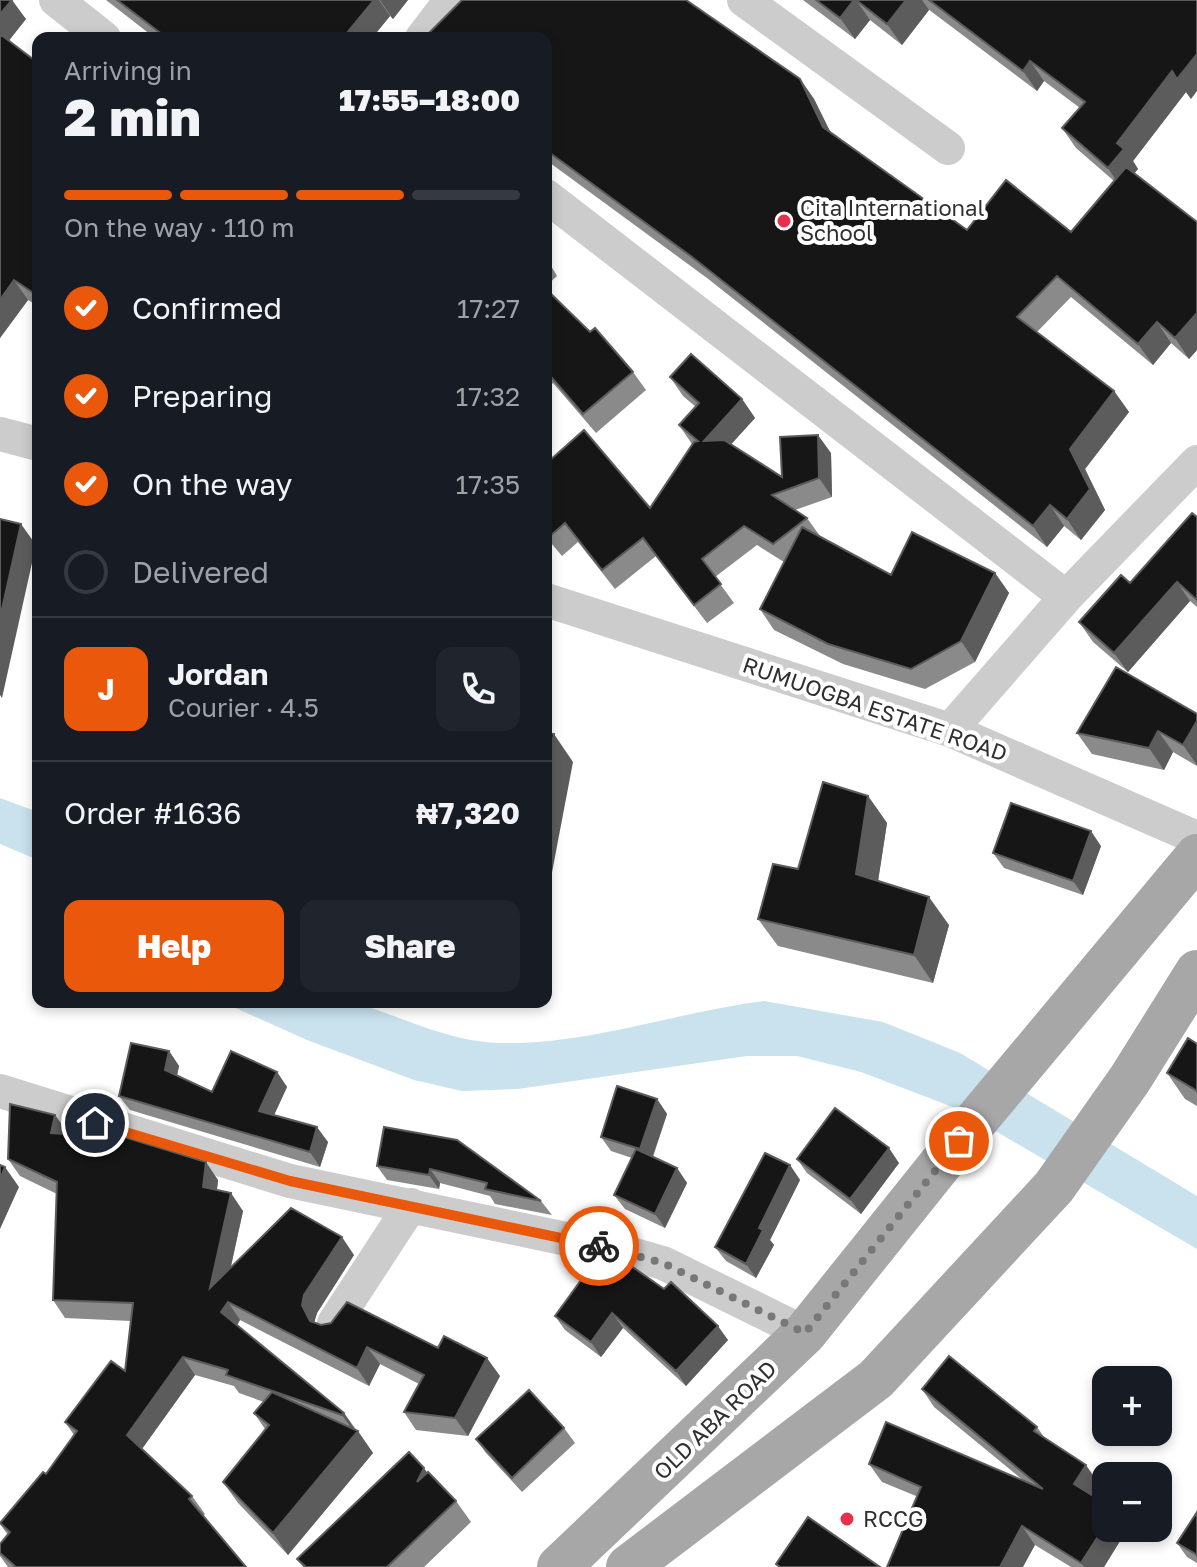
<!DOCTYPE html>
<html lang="en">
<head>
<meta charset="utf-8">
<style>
	:root { --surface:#171b24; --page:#20242c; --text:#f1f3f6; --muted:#9ea1a6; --line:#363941; --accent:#ea580c }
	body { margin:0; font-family:"Golos Text",sans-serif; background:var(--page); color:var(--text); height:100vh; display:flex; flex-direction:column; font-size:30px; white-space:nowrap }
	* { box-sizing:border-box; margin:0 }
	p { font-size:26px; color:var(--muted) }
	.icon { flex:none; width:44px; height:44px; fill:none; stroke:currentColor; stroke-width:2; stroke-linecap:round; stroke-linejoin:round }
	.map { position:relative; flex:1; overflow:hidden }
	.drawer { position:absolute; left:32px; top:32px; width:520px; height:976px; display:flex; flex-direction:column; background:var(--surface); border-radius:16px; box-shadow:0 4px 12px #0003 }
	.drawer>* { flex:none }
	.fabs { position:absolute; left:1092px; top:1366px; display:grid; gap:16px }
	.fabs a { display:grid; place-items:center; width:80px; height:80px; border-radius:16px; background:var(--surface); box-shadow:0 4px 12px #0003; font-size:40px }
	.pin { position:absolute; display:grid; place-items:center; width:68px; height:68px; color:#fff; margin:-34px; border:4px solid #fff; border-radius:50%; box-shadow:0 2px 8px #0007 }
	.courier { position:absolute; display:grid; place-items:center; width:80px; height:80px; margin:-40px; border:6px solid #ea580c; border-radius:50%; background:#fff; color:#222; box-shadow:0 2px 10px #0007 }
	.head em { font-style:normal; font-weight:800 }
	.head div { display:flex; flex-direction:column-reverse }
	.head { display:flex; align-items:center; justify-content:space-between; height:136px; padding:0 32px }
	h1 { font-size:52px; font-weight:800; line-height:60px }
	.bar { display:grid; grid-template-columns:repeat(4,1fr); gap:12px 8px; align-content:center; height:96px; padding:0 32px }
	.bar i { height:10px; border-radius:6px; background:var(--line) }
	.bar .selected { background:var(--accent) }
	.bar p { grid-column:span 4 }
	.line { display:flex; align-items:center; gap:20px; padding:0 32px; border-top:2px solid var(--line) }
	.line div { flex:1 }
	.round { display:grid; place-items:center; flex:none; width:84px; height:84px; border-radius:16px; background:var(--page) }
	ol { padding:0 32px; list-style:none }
	li { display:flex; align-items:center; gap:24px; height:88px }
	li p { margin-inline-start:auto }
	li .icon { padding:8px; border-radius:50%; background:var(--accent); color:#fff; stroke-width:4 }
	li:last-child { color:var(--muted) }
	li i { width:44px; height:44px; border:4px solid var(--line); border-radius:50% }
	.cta { display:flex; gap:16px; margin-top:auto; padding:16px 32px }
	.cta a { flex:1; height:92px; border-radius:16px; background:var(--accent); color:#fff; font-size:32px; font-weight:800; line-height:92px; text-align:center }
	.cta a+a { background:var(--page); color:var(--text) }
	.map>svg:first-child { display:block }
	.water { fill:#c9e2ed }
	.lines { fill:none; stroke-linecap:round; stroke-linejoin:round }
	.minor { stroke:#ccc; stroke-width:34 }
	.primary { stroke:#a7a7a7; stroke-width:44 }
	.wall { fill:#8a8a8a }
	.shaded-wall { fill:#5c5c5c }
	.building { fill:#161616; stroke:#5c5c5c; stroke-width:2 }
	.done { stroke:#787878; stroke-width:8; stroke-dasharray:0 14.4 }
	.route { stroke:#ea580c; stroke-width:10 }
	.poi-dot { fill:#e92f4e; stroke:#fff; stroke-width:3 }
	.labels { text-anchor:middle; stroke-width:8; stroke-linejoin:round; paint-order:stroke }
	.poi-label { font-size:22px; fill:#2f2f2f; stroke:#fff; text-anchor:start }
	.street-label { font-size:22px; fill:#2f2f2f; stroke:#fff }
</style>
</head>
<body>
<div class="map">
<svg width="1197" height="1567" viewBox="0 0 1197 1567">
	<rect width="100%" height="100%" fill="#fff"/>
	<path class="water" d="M0 798 38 812V860L0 844Z
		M764 1001 883 1022 960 1053 1197 1196V1249L958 1109 861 1072 797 1056H747L518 1089 462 1091 414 1080 307 1040 222 1002C253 1002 329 996 355 1003 404 1017 448 1042 501 1043 589 1045 676 1012 764 1001Z"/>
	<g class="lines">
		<path class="minor" d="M56 0 104 38
			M744 0 948 148
			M422 38 451 0
			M546 196 1066 597
			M0 434 38 444
			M546 600 950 730 1197 838
			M950 730 1066 597 1197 462
			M0 1091 290 1181 614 1249 663 1263 805 1333
			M334 1323 411 1205"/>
		<path class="primary" d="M559 1567 805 1333 959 1141 1197 856
			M628 1567 876 1379 1054 1187 1130 1079 1197 972"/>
	</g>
	<path class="wall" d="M0 0 26 19 8 41 38 63V306L28 300 0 338Z
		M106 0H408L393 19 390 16 372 38H155Z
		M803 0H1197L1191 99 1186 92 1133 161 1138 169 1134 174 1197 222V350L1189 359 1171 343 1153 365 1071 297 1037 332 1114 391 1129 412 1085 469 1105 510 1081 540 1064 526 1047 547 707 278 546 160V38L800 79 814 99 830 132 967 230 1071 232 1114 181 1076 148 1062 128 1080 108 1044 81 1037 91 928 9 929 10 902 45 870 20 855 39Z
		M546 257 557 276 546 286Z
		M546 289 633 372 646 390 596 433 553 383 546 390Z
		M670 377 742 399 755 418 731 444 782 477 831 453 832 497 795 510 807 518 820 536 819 537 891 575 995 573 1009 593 975 662 925 689 843 664 774 630 760 609 784 562 757 545 715 577 734 603 707 623 656 556 615 589 578 542 562 556 546 537V459L548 462 650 508 692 444 679 425 696 407 683 396Z
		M1197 517V607L1190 601 1128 672 1093 642 1079 622 1130 583Z
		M1197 714V766L1173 752 1164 770 1092 754 1077 733Z
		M868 796 887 823 878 881 949 925 933 983 778 946 758 919Z
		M1101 846 1083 895 1004 868 993 853Z
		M1197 1044V1106L1185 1099 1167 1073Z
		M169 1051 179 1066 177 1076 212 1092 277 1072 287 1087 274 1115 328 1142 320 1167 130 1110 119 1096Z
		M657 1099 667 1114 653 1157 677 1168 687 1183 665 1228 625 1209 614 1195 632 1158 611 1151 601 1137Z
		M55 1115 68 1134 218 1180 217 1190 243 1211 231 1267 354 1255 317 1313 314 1323 438 1348 500 1376 468 1436 416 1430 404 1412 419 1384 380 1364 369 1386 240 1320 237 1325 344 1413 373 1453 288 1555 238 1503 223 1482 265 1429 254 1413 264 1402 239 1393 234 1386 195 1375 142 1449 192 1496 205 1514 203 1516 246 1567H8L0 1556V1544L8 1535 0 1524 46 1474 74 1435 65 1422 125 1371 131 1321 65 1318 53 1300 57 1194 20 1176 8 1159Z
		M384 1127 541 1201 552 1215 495 1204 490 1196 440 1183 439 1189 387 1180 377 1166Z
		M797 1159 899 1163 861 1214 807 1173Z
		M790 1165 800 1180 770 1240 774 1245 756 1278 726 1261 715 1247Z
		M664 1289 728 1340 686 1386 623 1328 601 1357 565 1330 555 1316Z
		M922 1389 1037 1427 1044 1437 1099 1484 1092 1495 1128 1528 1104 1567H1071L1035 1545 882 1482 869 1464 1024 1481 934 1407Z
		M564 1428 575 1443 522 1492 486 1453 476 1439Z
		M427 1472 456 1501 471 1522 424 1567H303L297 1559Z
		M1197 1512V1563L1187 1557 1177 1543Z"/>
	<path class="shaded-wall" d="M12 0 26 19 4 47 0 41V14Z
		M374 0H379L390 16 372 38H343Z
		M380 0H408L393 19Z
		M854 0H856L870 20 855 39 840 18Z
		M906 0H922L929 10 902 45 887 24Z
		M1197 54V91L1191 99 1186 92 1133 161 1138 169 1121 188 1108 168 1117 143 1172 71Z
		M1030 61 1044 81 1037 91 1023 71Z
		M800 79 814 99 838 147 823 127Z
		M14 280 28 300 0 338V300Z
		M1197 313V350L1189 359 1175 338Z
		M1157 322 1171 343 1153 365 1138 344Z
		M1114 391 1129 412 1085 469 1105 510 1081 540 1067 519 1070 449Z
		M742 399 755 418 717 460 704 441Z
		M818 435 831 453 832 497 819 478Z
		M1050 505 1064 526 1047 547 1033 526Z
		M21 524 36 545 2 698 0 695V618Z
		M995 573 1009 593 975 662 961 641Z
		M1177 582 1190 601 1128 672 1114 653Z
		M1197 721V765L1183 745Z
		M1158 731 1173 752 1164 770 1149 748Z
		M554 734 573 762 546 904V774Z
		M868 796 887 823 875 901 856 874Z
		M1091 831 1101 846 1083 895 1073 881Z
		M929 897 949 925 933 983 914 955Z
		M169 1051 179 1066 175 1084 165 1070Z
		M277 1072 287 1087 269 1126 259 1111Z
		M657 1099 667 1114 650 1164 640 1149Z
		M55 1115 68 1133 63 1151 51 1133Z
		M317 1127 328 1142 320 1167 310 1152Z
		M889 1148 899 1163 861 1214 850 1199Z
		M206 1162 218 1180 215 1205 203 1187Z
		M790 1165 800 1180 770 1240 774 1245 756 1278 746 1264 759 1228Z
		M5 1167 19 1187 0 1229V1179Z
		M677 1168 687 1183 665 1228 655 1214Z
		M430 1169 440 1183 439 1189 429 1175Z
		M231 1193 243 1211 222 1306 210 1288Z
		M342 1237 354 1255 317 1313 314 1323 310 1321 302 1305 304 1295Z
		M228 1302 240 1320 234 1330 221 1312Z
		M612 1313 623 1328 601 1357 591 1342Z
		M718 1326 728 1340 686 1386 676 1371Z
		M367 1347 380 1364 369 1386 357 1368Z
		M183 1357 195 1375 139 1453 127 1435Z
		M487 1358 500 1376 468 1436 455 1418Z
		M344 1413 356 1431 355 1433 342 1415Z
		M358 1431 373 1453 288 1555 273 1533Z
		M1086 1465 1099 1484 1087 1502 1074 1484Z
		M424 1468 439 1490 417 1482Z
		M1106 1524V1528H1128L1104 1567H1084L1081 1563Z
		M1022 1526 1035 1545 1023 1567H1000Z"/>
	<path class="building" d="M0 0H12L0 14Z
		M117 0H374L343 38H167Z
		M462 0H686L800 79 823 127 967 230 1006 180 1071 232 1126 167 1197 222V313L1175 338 1157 322 1138 344 1057 276 1017 317 1114 391 1070 449 1090 489 1067 519 1050 505 1033 526 692 257 546 150V38H432L430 32Z
		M816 0H854L840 18Z
		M856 0H906L887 24Z
		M929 0H1197V54L1177 79 1172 71 1117 143 1124 149 1108 168 1062 128 1085 102 1030 61 1023 71Z
		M0 34 38 63V296L14 280 0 300Z
		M546 289 590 332 595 328 633 372 583 414 546 371Z
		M691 354 742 399 704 441 724 440 782 477 780 437 818 435 819 478 772 495 807 518 773 544 744 526 702 559 721 584 694 605 643 538 602 570 565 523 549 537 546 534V459L548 462 584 430 650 508 694 442 698 441 679 425 699 403 670 377Z
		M1192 513 1197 517V600L1177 582 1114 653 1079 622 1121 575 1130 583Z
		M0 519 21 524 0 618Z
		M802 527 891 575 912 532 995 573 961 641 911 669 828 644 760 609Z
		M1116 667 1197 714V721L1183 745 1158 731 1149 748 1077 733Z
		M546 733 554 734 546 774Z
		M823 782 868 796 856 874 929 897 914 955 758 919 773 864 798 869Z
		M1011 803 1091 831 1073 881 993 853Z
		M1188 1038 1197 1044V1091L1167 1073Z
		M131 1043 169 1051 165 1070 212 1092 231 1051 277 1072 259 1111 317 1127 310 1152 119 1096Z
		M617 1086 657 1099 640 1149 601 1137Z
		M10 1104 55 1115 51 1133 107 1137 108 1132 206 1162 203 1187 231 1193 210 1288 291 1208 342 1237 304 1295 302 1305 310 1321 321 1325 331 1323 347 1302 438 1348 444 1336 487 1358 455 1418 404 1412 424 1375 367 1347 357 1368 228 1302 221 1312 344 1413 342 1415 226 1375 228 1370 183 1357 127 1435 192 1496 189 1499 246 1567H16L0 1553V1544L10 1532 0 1523 43 1472 46 1474 77 1431 65 1422 111 1361 125 1371 133 1303 53 1300 57 1182 8 1159Z
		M835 1108 889 1148 850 1199 797 1159Z
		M384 1127 457 1140 541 1201 485 1189 487 1183 430 1169 429 1175 377 1166Z
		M636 1149 677 1168 655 1214 614 1195Z
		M765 1153 790 1165 759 1228 763 1230 746 1264 715 1247Z
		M0 1165 5 1167 0 1179Z
		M600 1254 624 1261 664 1289 671 1282 718 1326 676 1371 612 1313 591 1342 555 1316Z
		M949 1356 1037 1427 1034 1431 1086 1465 1074 1484 1106 1504V1524L1081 1563 1022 1526 1000 1567H887L921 1487 869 1464 886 1422 1043 1489 922 1389Z
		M529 1390 564 1428 512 1478 476 1439Z
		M272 1392 358 1431 273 1533 223 1482 269 1425 254 1413Z
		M409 1452 424 1468 417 1482 428 1472 456 1501 387 1567H306L297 1559Z
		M1197 1512V1555L1177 1543Z
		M808 1517 880 1567H780L776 1564Z"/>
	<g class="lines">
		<path class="done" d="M599 1246 663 1263 805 1333 959 1141"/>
		<path class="route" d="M95 1123 290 1181 599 1246"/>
	</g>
	<g class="poi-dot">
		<circle cx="784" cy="221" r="8"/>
		<circle cx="847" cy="1519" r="8"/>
	</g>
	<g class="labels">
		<g class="poi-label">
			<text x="800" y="216">Cita International<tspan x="800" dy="25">School</tspan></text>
			<text x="863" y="1527">RCCG</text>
		</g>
		<g class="street-label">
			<text transform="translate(875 709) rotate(19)" y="8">RUMUOGBA ESTATE ROAD</text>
			<text transform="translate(715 1420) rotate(-44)" y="8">OLD ABA ROAD</text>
		</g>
	</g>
</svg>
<div class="fabs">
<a>+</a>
<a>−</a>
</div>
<div class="pin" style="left:959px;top:1141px;background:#ea580c"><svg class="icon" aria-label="bag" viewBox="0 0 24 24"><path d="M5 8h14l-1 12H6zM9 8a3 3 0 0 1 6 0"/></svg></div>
<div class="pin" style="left:95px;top:1123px;background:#1f2937"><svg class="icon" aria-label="home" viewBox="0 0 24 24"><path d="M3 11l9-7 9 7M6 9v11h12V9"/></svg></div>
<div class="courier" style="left:599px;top:1246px"><svg class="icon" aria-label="bike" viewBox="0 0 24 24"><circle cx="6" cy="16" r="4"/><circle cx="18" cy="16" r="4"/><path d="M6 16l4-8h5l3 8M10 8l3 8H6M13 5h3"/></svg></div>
<section class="drawer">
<div class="head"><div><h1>2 min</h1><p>Arriving in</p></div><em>17:55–18:00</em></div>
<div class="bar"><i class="selected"></i><i class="selected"></i><i class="selected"></i><i></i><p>On the way · 110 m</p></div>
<ol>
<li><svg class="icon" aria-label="check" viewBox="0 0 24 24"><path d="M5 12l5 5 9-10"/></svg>Confirmed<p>17:27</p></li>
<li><svg class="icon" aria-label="check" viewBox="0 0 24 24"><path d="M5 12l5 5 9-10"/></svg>Preparing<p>17:32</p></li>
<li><svg class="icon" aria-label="check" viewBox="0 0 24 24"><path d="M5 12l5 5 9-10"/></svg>On the way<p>17:35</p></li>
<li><i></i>Delivered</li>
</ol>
<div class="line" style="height:144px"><b class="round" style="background:var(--accent);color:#fff">J</b><div><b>Jordan</b><p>Courier · 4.5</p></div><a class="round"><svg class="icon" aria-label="phone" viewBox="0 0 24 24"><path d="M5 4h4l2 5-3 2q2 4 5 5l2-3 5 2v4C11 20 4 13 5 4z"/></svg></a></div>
<div class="line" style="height:104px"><div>Order #1636</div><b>₦7,320</b></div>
<div class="cta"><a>Help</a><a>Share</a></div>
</section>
</div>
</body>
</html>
